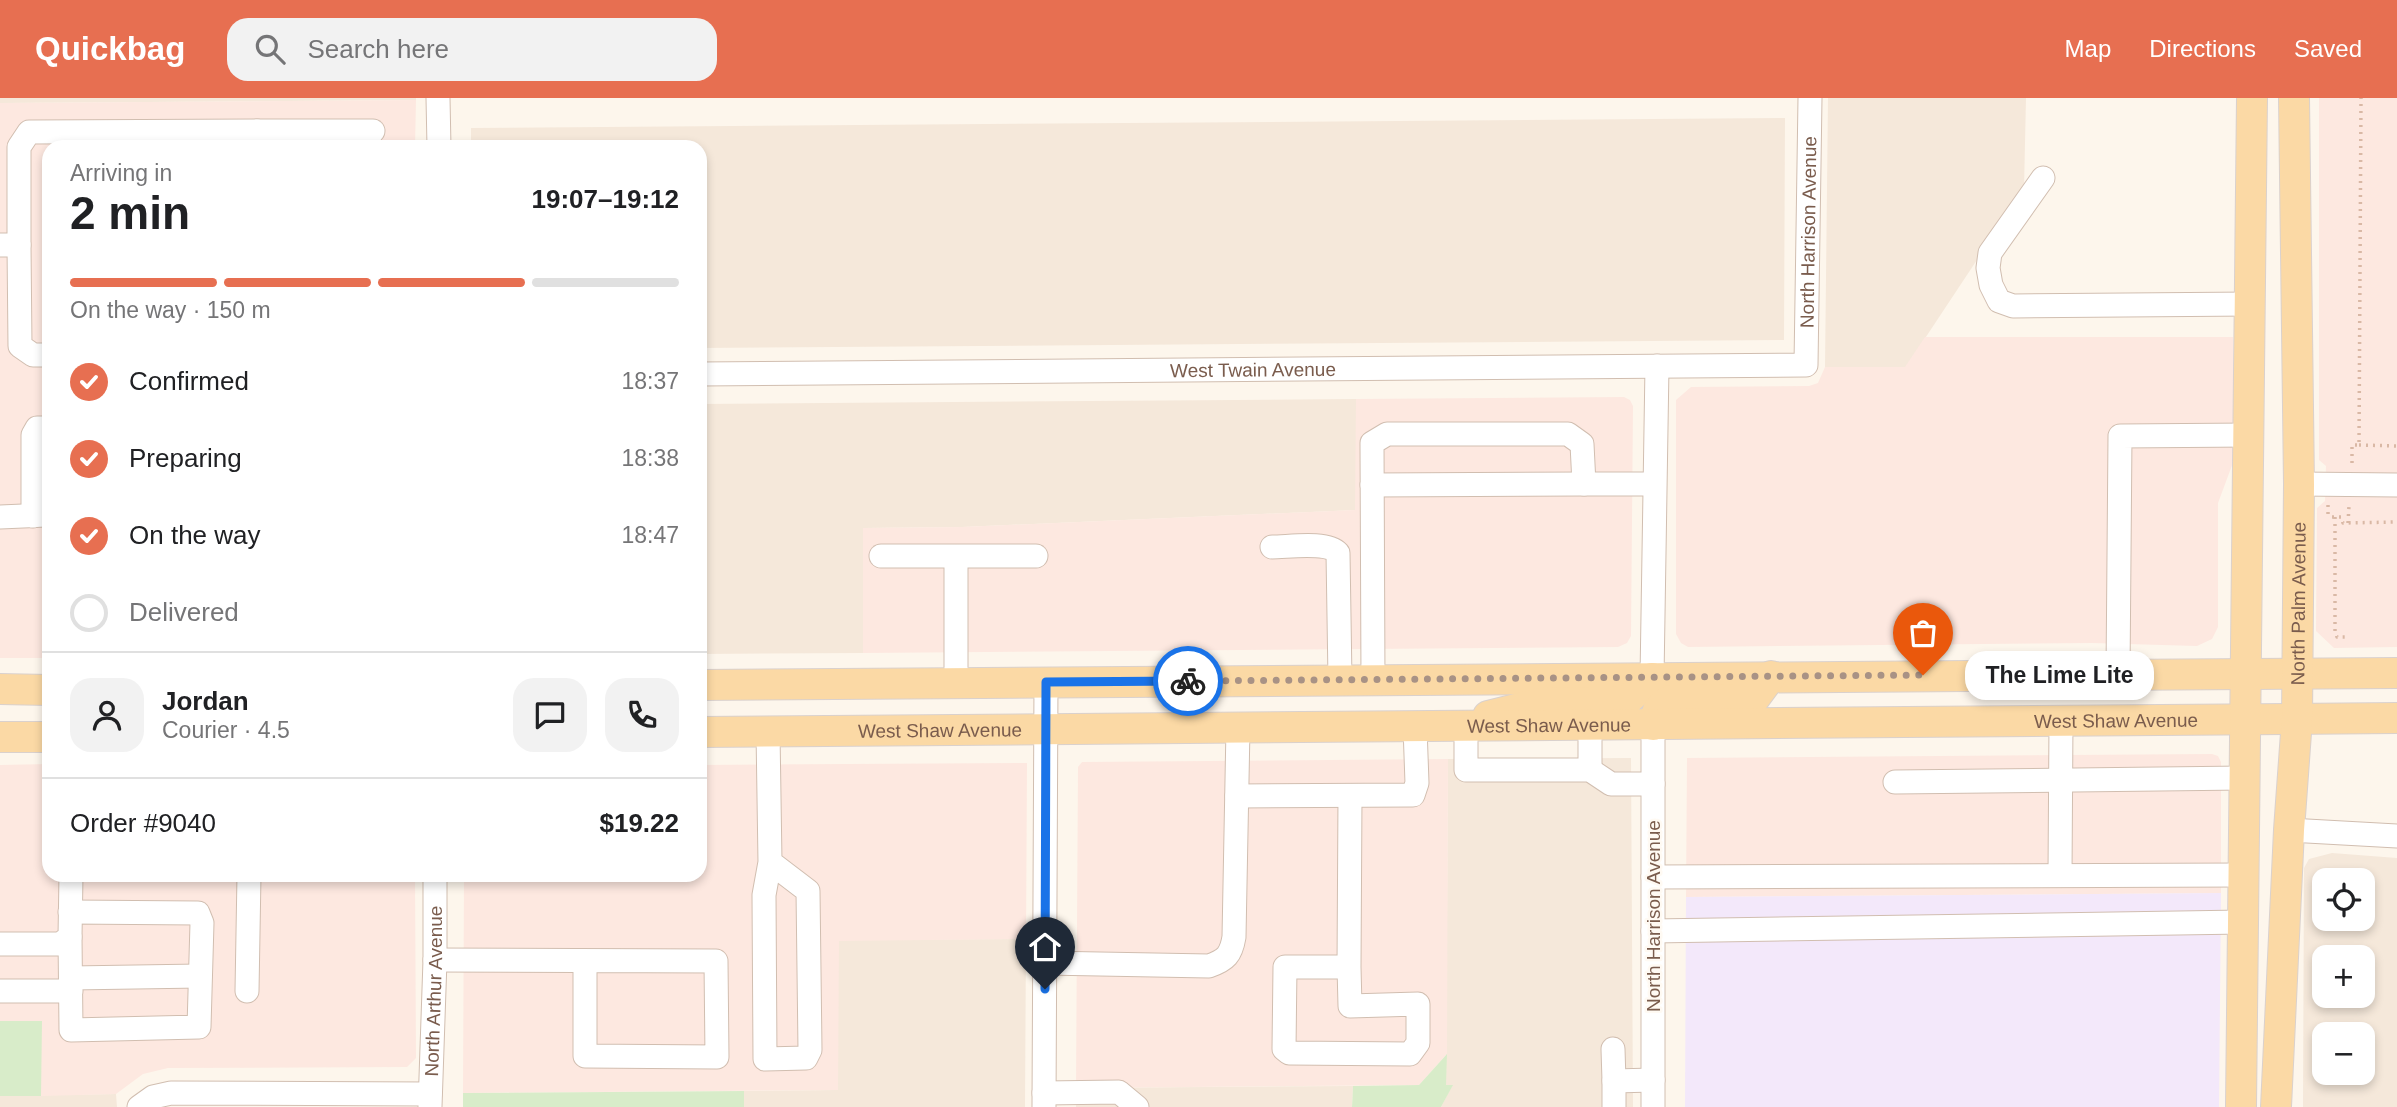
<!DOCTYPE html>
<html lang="en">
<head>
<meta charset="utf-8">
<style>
	:root { --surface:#fff; --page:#f2f2f2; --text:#202124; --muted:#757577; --line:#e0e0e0; --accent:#e76f51 }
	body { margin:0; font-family:Helvetica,sans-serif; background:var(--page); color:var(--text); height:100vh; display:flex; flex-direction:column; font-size:26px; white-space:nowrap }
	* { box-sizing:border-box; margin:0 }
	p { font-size:23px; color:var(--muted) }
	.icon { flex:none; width:38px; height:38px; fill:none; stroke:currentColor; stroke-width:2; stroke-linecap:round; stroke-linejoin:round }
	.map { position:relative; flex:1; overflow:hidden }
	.sheet { position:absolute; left:42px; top:42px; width:665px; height:742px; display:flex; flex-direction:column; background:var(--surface); border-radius:21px; box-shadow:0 4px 10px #0003 }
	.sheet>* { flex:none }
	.buttons { position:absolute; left:2312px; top:770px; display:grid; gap:14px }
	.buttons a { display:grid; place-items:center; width:63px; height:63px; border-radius:14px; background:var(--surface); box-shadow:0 4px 10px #0003; font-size:35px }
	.pin { position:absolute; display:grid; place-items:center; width:60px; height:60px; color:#fff; margin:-72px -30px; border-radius:50% 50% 50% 0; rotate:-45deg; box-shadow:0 0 7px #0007 }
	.pin .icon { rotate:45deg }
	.courier { position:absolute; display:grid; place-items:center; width:70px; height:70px; margin:-35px; border:5px solid #1a73e8; border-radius:50%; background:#fff; color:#222; box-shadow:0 2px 9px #0007 }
	.bubble { position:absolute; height:49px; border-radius:21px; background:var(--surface); box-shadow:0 4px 10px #0003; font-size:23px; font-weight:600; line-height:49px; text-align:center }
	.overview em { font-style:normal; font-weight:600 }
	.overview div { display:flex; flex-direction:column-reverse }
	.overview { display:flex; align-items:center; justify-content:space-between; height:119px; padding:0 28px }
	h1 { font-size:46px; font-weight:600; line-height:52px }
	.bar { display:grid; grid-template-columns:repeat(4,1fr); gap:10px 7px; align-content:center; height:84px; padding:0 28px }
	.bar i { height:9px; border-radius:5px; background:var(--line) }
	.bar .current { background:var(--accent) }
	.bar p { grid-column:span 4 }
	.line { display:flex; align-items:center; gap:18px; padding:0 28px; border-top:2px solid var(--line) }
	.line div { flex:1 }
	.round { display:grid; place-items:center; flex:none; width:74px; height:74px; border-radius:21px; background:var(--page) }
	ol { padding:0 28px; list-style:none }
	li { display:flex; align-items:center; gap:21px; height:77px }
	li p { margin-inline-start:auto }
	li .icon { padding:7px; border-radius:50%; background:var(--accent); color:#fff; stroke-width:4 }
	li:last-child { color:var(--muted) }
	li i { width:38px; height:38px; border:4px solid var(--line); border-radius:50% }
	header { display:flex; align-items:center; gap:42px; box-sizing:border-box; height:98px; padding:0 35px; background:var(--accent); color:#fff }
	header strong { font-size:33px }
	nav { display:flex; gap:38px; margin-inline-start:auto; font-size:24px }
	.search { width:490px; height:63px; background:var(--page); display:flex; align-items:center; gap:18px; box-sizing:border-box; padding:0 24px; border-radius:21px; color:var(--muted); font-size:26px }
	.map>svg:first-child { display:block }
	.residential { fill:#f5e8da; fill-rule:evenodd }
	.commercial { fill:#fde8e0 }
	.education { fill:#f3e8fa }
	.green { fill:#d8ecc9 }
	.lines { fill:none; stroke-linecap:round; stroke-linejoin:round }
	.minor-casing { stroke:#d1beb0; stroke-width:25 }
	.major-casing { stroke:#dad1cd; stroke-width:32 }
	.path { stroke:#d9b8a5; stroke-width:3.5; stroke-dasharray:2 5; stroke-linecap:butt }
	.minor { stroke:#fff; stroke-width:23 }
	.major { stroke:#fbd9a5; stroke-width:30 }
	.done { stroke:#a89285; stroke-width:7; stroke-dasharray:0 12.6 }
	.route { stroke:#1a73e8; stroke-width:9 }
	.labels { text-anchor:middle; stroke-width:5; stroke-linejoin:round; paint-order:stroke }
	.street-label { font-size:19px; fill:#7a5c4d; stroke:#fffaf3 }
</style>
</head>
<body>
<header>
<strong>Quickbag</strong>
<div class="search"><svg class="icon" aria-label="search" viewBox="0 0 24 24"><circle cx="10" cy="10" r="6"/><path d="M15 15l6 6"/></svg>Search here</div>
<nav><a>Map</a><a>Directions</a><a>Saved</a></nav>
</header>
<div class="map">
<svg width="2397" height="1009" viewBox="0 0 2397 1009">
	<rect width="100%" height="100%" fill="#fdf6ec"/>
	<path class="residential" d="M0 0H416V2L0 5Z
		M1828 0H2026L2024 91 1906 269H1825Z
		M1785 20 1784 242 700 250V49H471V30Z
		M1356 301V412L962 429 864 430 863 555 700 556V306Z
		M1631 660 1633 1009H1441L1452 988 1446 987 1448 661Z
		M2332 755 2397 760V1009H2303L2304 770 2309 761ZM2362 782V821H2324V782ZM2324 859H2362V898H2324ZM2324 936H2362V975H2324Z
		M1026 841 1025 1009H744V993L838 992V842Z
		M1353 988 1352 1009H1076V990Z
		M116 996 117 1009H0V998Z"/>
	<path class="commercial" d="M2319 0H2397V549L2334 550 2316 533 2317 410 2325 403 2326 368 2319 362Z
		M416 2 415 49H49V560H0V5Z
		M1925 239H2233L2234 362 2218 405V529L2212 541 2197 548 2092 545 1688 549 1681 545 1676 536V302L1691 289 1809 288 1818 285 1825 269H1905Z
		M1624 299 1630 302 1633 308 1631 538 1627 545 1618 549 863 555V430L962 429 1355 412 1356 301Z
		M2212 656 2218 658 2221 664V795L1686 799 1687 660Z
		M1448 661 1447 956 1419 987 1076 990 1078 669 1082 664Z
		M1027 665 1026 841 839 843 838 992 463 995 464 777H700V667Z
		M49 666V777H415L416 960 407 969 168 970 143 976 116 996 41 998 38 923H0V667Z"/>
	<path class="education" d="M2221 795 2219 1009H1685L1686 799Z"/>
	<path class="green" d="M0 923H42L41 998H0Z
		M1447 956 1446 987H1453L1441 1009H1352L1353 988 1419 987Z
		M744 993V1009H463V995Z"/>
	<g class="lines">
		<defs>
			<g id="minor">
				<path d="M438 0 439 49"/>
				<path d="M257 33H373"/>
				<path d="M2043 80 1990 155 1988 170 1991 187 1999 203 2013 208 2251 206"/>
				<path d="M0 147H19L20 248 33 257H49"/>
				<path d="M19 147V49L29 34 257 33V49"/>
				<path id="s1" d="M700 276 1806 267 1810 0"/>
				<path d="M2299 386 2397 387"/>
				<path d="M1372 387 1584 386"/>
				<path d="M33 418V337L37 330H49"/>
				<path d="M0 419 46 417"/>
				<path d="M1272 449C1289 449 1327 443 1338 455L1340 582"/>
				<path d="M881 458H1036"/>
				<path d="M956 459V585"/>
				<path d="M2118 577 2120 338 2250 337"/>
				<path d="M1652 580 1657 268"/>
				<path d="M1373 582 1372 345 1387 336H1568L1582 346 1584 386H1654"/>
				<path d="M1653 627V1009"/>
				<path d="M1466 629V672H1590L1611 686H1653"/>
				<path d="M768 634 770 764 764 797 765 961 806 960 810 952 808 793 770 764"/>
				<path d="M1590 672V628"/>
				<path d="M1895 684 2244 680"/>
				<path d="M1237 698 1413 697 1417 685 1415 629"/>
				<path d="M2289 732 2397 738"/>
				<path d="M2060 777 2061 623"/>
				<path d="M1653 779 2243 777"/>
				<path d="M1653 833 2243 824"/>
				<path d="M70 839 71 932 199 929 202 825 198 815 70 814"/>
				<path d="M0 846H60L70 839 71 777"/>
				<path d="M435 862 716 863 717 959 585 958V863"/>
				<path d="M1045 865 1209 868C1226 862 1231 857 1234 839L1238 630"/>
				<path d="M1349 869 1350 908 1418 906V945L1410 956 1289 955 1284 951 1285 869H1349L1350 698"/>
				<path d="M71 880 200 878"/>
				<path d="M0 893H71"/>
				<path d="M247 893 249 777"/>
				<path d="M1613 951 1614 983"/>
				<path d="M1044 995 1119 994 1137 1009"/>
				<path d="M139 1009 153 999 171 995 430 996"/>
				<path id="s2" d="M430 1009 435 862V777"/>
				<path d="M1044 1009 1046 584"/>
				<path d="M1614 1009V983L1653 982"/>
			</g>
			<g id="major">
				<path d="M700 587 2397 575"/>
				<path d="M0 591 49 592"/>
				<path d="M1488 618 1540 605 1613 604 1627 602 1652 580"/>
				<path d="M1653 627C1656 614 1659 608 1671 602L1754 601 1771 578"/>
				<path id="s3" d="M700 634 2397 620"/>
				<path d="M0 639H49"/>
				<path d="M2241 1009 2252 0"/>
				<path id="s4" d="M2276 1009 2289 732 2297 621 2299 386 2294 0"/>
			</g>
		</defs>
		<use href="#minor" class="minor-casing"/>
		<use href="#major" class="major-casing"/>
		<path class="path" d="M2359 347 2397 348
			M2352 365V347H2359L2361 0
			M2328 407V416L2332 419H2341L2343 425 2397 424
			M2335 419V533L2337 539H2345
			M2348 425 2349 408"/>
		<use href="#minor" class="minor"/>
		<use href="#major" class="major"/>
	</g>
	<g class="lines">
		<path class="done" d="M1188 583 1923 577"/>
		<path class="route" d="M1045 891 1046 584 1188 583"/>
	</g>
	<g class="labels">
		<g class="street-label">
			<text dy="7" stroke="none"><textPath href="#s1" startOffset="1239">North Harrison Avenue</textPath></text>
			<text dy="7" stroke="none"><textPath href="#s1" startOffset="553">West Twain Avenue</textPath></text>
			<text dy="7" stroke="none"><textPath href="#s4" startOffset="504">North Palm Avenue</textPath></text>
			<text dy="7" stroke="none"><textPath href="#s3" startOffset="1416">West Shaw Avenue</textPath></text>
			<text dy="7" stroke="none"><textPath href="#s3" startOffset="849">West Shaw Avenue</textPath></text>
			<text dy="7" stroke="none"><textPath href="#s3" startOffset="240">West Shaw Avenue</textPath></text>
			<text transform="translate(1653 818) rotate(-90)" y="7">North Harrison Avenue</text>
			<text dy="7" stroke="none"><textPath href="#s2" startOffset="116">North Arthur Avenue</textPath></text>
		</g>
	</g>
</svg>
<div class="buttons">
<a><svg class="icon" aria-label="locate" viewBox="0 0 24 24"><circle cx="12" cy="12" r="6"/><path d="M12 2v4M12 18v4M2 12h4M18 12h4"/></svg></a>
<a>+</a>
<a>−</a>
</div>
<div class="pin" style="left:1923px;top:577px;background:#ea580c"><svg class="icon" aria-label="bag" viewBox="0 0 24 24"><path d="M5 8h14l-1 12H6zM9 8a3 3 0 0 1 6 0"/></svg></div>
<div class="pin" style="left:1045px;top:891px;background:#1f2937"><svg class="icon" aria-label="home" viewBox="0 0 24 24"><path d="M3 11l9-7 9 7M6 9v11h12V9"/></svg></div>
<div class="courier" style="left:1188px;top:583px"><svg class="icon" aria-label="bike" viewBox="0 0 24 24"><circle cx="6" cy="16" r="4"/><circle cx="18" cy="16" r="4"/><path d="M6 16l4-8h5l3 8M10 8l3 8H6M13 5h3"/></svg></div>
<div class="bubble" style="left:1965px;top:553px;width:189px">The Lime Lite</div>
<section class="sheet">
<div class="overview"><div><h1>2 min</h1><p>Arriving in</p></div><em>19:07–19:12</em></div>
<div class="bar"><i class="current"></i><i class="current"></i><i class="current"></i><i></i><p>On the way · 150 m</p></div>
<ol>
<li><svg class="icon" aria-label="check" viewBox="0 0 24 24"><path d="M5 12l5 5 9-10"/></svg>Confirmed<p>18:37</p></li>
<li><svg class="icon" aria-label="check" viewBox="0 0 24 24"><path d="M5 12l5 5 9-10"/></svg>Preparing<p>18:38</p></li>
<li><svg class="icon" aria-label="check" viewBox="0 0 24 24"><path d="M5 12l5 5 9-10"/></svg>On the way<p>18:47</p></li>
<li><i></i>Delivered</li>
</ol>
<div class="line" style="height:126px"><a class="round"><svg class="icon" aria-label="person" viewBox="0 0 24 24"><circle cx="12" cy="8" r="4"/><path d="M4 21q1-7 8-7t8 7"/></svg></a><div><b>Jordan</b><p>Courier · 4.5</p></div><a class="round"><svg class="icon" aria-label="chat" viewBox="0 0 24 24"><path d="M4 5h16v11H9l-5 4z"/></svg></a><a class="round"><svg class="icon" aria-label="phone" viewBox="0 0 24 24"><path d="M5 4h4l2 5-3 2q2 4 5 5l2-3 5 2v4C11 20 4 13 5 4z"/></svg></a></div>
<div class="line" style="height:91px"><div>Order #9040</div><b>$19.22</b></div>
</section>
</div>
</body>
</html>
